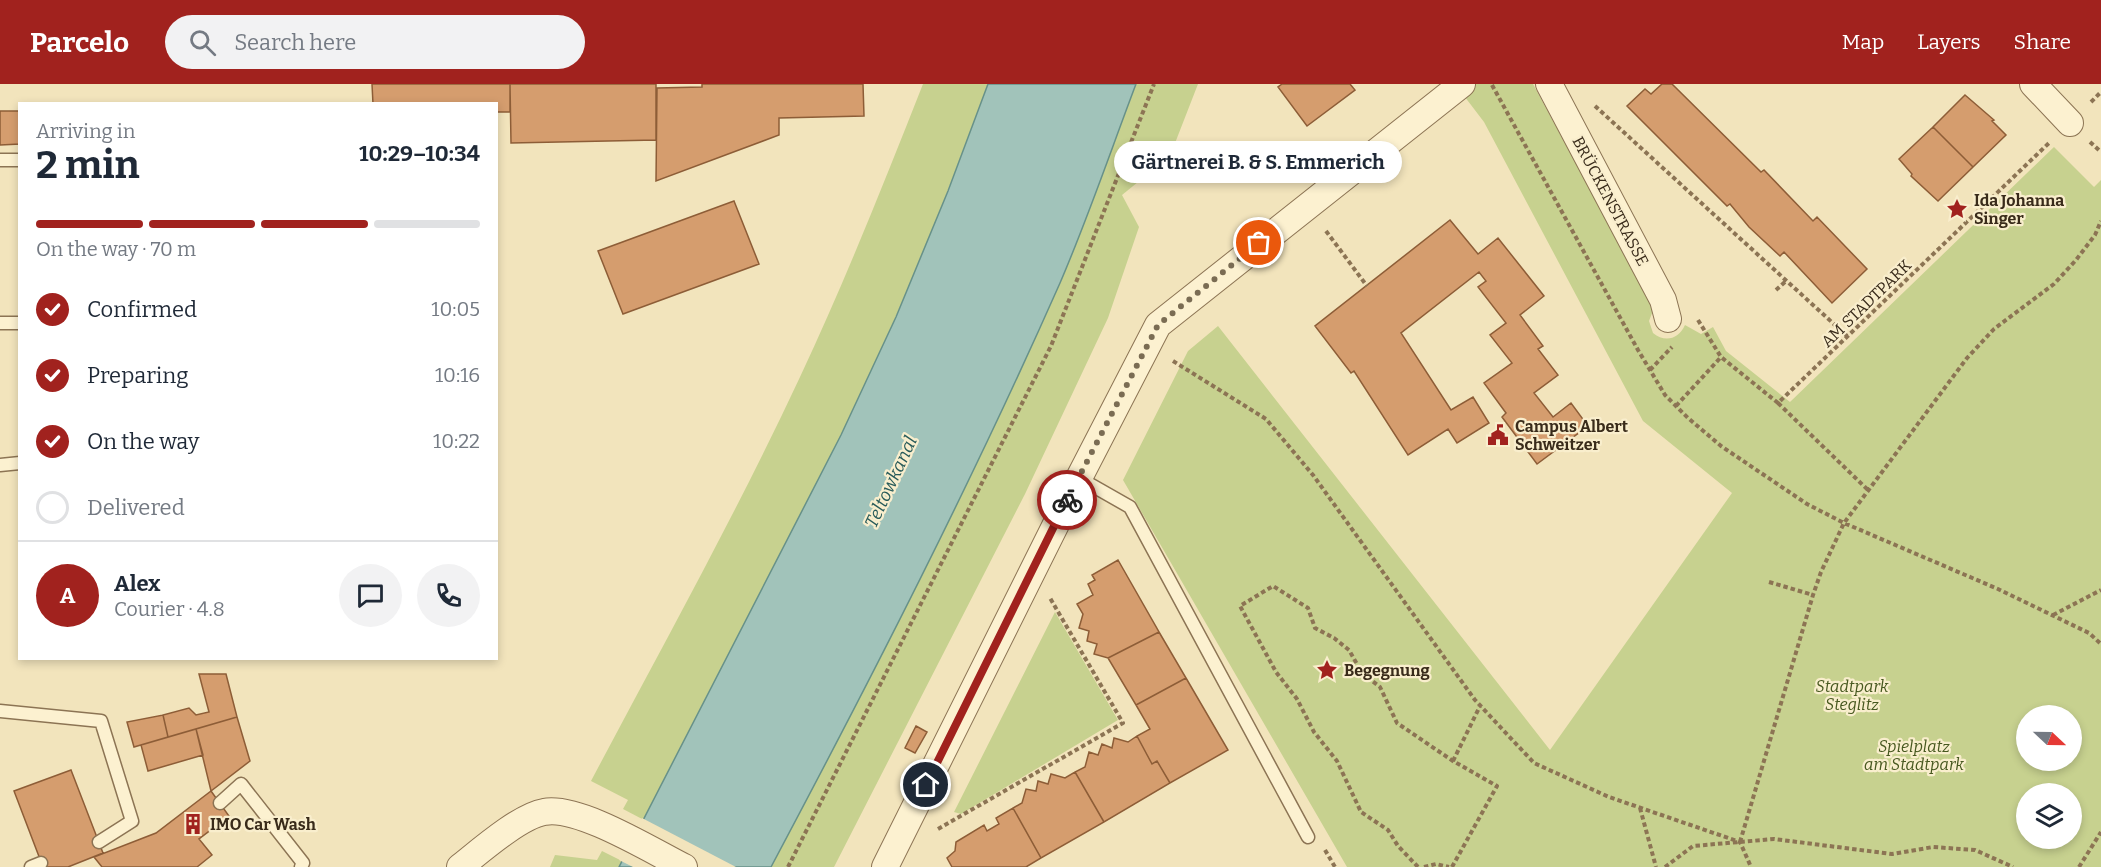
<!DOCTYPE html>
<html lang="en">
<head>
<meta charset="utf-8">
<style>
	:root { --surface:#fff; --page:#f2f2f3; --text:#1f2937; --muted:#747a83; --line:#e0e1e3; --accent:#a1221e }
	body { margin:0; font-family:Bitter,serif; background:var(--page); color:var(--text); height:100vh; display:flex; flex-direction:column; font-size:22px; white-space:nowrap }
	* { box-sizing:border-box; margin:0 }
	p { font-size:20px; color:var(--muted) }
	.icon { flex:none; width:33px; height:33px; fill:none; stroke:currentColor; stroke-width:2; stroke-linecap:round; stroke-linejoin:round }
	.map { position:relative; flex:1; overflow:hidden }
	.side { position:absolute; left:18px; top:18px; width:480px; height:558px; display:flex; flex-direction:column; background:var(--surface); border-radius:0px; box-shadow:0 3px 9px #0003 }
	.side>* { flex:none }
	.needle { width:39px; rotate:112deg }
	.fabs { position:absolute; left:2016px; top:621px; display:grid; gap:12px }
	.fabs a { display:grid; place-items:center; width:66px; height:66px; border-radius:50%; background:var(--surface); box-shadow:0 3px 9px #0003; font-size:30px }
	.pin { position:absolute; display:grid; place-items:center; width:51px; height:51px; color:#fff; margin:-26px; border:3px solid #fff; border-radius:50%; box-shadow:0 2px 6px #0007 }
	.courier { position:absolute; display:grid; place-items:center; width:60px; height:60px; margin:-30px; border:4px solid #a1221e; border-radius:50%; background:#fff; color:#222; box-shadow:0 2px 8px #0007 }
	.bubble { position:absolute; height:42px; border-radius:21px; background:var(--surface); box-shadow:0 3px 9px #0003; font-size:20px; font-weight:700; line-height:42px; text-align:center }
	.headline em { font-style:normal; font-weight:700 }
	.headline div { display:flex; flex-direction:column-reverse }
	.headline { display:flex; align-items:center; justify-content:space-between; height:102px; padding:0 18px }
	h1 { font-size:39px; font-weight:700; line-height:45px }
	.bar { display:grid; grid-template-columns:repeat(4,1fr); gap:9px 6px; align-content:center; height:72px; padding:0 18px }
	.bar i { height:8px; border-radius:4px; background:var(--line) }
	.bar .on { background:var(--accent) }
	.bar p { grid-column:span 4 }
	.line { display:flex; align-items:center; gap:15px; padding:0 18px; border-top:2px solid var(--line) }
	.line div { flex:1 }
	.round { display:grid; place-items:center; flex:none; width:63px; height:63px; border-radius:32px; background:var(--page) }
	ol { padding:0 18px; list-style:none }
	li { display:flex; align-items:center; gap:18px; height:66px }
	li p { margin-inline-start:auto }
	li .icon { padding:6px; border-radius:50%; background:var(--accent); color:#fff; stroke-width:4 }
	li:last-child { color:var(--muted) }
	li i { width:33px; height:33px; border:3px solid var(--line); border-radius:50% }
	header { display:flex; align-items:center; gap:36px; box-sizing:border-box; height:84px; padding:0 30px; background:var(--accent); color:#fff }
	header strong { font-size:28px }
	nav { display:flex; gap:33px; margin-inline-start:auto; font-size:21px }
	.search { width:420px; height:54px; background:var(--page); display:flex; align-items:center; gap:15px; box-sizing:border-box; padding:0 21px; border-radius:33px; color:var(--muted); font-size:22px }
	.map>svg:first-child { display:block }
	.green { fill:#c7d18f; fill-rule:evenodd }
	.water { fill:#a1c3ba; stroke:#679189; stroke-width:1.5 }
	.pier { fill:#f2e4bc }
	.building { fill:#d59d6e; stroke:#8d5d37; stroke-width:1.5 }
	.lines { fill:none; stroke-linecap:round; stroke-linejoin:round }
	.service-casing { stroke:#8c7454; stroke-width:15 }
	.minor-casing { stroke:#8c7454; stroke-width:28 }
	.path { stroke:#8c7454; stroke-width:4; stroke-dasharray:4.5 3; stroke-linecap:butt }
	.service { stroke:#fcf1d0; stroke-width:12 }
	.minor { stroke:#fcf1d0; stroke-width:26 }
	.done { stroke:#7a6c53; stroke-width:6; stroke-dasharray:0 10.8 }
	.route { stroke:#a1221e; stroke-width:8 }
	.labels { text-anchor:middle; stroke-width:4.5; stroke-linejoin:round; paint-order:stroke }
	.poi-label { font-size:16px; font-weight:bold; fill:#392b1a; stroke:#f9eecd; text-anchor:start }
	.street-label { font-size:16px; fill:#392b1a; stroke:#f9eecd }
	.park-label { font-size:16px; font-style:italic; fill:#47581f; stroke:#f9eecd }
	.water-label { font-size:18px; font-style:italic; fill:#285b5a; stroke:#f9eecd }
</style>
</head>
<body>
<header>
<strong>Parcelo</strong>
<div class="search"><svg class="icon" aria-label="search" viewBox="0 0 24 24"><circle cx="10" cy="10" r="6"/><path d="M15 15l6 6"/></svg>Search here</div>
<nav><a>Map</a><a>Layers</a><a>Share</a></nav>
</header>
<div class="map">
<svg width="2101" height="783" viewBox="0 0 2101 783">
	<rect width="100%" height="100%" fill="#f2e4bc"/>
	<path class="green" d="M923 0H988C959 78 930 156 896 232 822 404 730 570 644 736L623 725 628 716 591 697C662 563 736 430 800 293 845 197 884 99 923 0Z
		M1136 0H1198L1170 72 1122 111 1139 143 1108 234 1025 410 834 783H771C873 591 972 398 1060 199 1088 134 1111 66 1136 0Z
		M1455 0H1533L1654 224 1649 237 1653 249C1665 259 1679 255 1685 241L1701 250 1713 243 1726 267 1790 318 2054 63 2094 103 2101 96V783H1347L1123 396 1188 267 1218 242 1550 666 1732 409 1643 337 1484 38ZM2026 632H2072V676H2026ZM2026 710H2072V754H2026Z
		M1055 528 1118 636 961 730 954 728Z
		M602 767 622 777 619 783H550L555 771 597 776Z"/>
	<path class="water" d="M988 0H1136C1111 66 1088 134 1060 199 972 398 873 591 771 783H619L841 351 896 233 948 107Z"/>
	<path class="pier" d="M642 734 736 783H633L619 776Z"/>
	<path class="building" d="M372 0H510V28H496V20H373Z
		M510 0H656V56L511 59Z
		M702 0H863L864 32 779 34V51L656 97 657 4 702 3Z
		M1282 0H1350L1355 6 1307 42 1278 3Z
		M1662 0H1672L1761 88 1764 86 1813 137 1817 133 1867 185 1832 219 1784 168 1780 172 1749 143 1730 120 1727 122 1627 22 1645 5 1651 10Z
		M1965 11 1994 36 1992 37 2006 51 1973 83 1933 43Z
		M0 27H20V60L0 61Z
		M1933 43 1973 83 1938 117 1911 92 1912 90 1899 75Z
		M734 117 759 180 623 230 598 167Z
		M1450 136 1478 170 1498 154 1544 212 1520 231 1543 262 1538 265 1558 291 1534 309 1553 333 1571 319 1588 342 1537 380 1502 333 1506 329 1484 299 1512 279 1490 251 1506 239 1478 203 1486 197 1479 188 1401 249 1451 326 1473 313 1489 339 1457 359 1448 345 1408 371 1354 287 1351 289 1315 242Z
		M1118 476 1159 548 1108 574 1094 570 1097 560 1087 557 1089 547 1079 544 1083 530 1077 520 1093 511 1088 500 1095 496 1092 491Z
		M1159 548 1186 594 1136 621 1108 574Z
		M199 590H226L237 633 168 653 163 631 189 624 196 631 209 628Z
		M1186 594 1228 666 1170 699 1157 677 1152 680 1137 652 1150 645 1136 621Z
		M163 631 168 653 134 663 127 638Z
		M237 633 250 677 211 707 196 645Z
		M916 642 927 648 915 669 905 664Z
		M196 645 203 671 148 687 141 661Z
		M1137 652 1152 680 1157 677 1170 699 1104 738 1075 688 1085 683 1089 668 1098 671 1102 660 1112 664 1114 654 1128 658Z
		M71 686 103 769 68 783H43L14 707Z
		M1075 688 1104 738 1041 774 1013 724 1022 719 1026 705 1036 707 1038 697 1048 700 1051 690 1065 694Z
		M211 707 229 732 199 755 212 771 197 783H102L94 773 156 749Z
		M1013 724 1041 774 1026 783H952L947 774 955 767 956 758 984 741 987 747 999 740 996 734Z"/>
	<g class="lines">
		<defs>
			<path id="service" d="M0 76H20
				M0 239H20
				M0 381 20 379
				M1079 394 1130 423 1308 753
				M0 627 101 637 132 737 99 758
				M220 719 241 700 303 779 301 783
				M31 783 41 779"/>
			<path id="minor" d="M1549 0 1663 216 1668 235
				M2033 0 2070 39
				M460 783C479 768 520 732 544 728 578 721 652 767 684 783
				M885 783 1079 394 1158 241 1462 0"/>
		</defs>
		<use href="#service" class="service-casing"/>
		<use href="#minor" class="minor-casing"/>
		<path class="path" d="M1492 1 1638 266 1665 311 1688 334 1721 362 1807 420 1844 439 1998 505 2089 549 2101 560
			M2091 18 2101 8
			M1595 22 1847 252
			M2090 58 2101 68
			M1326 147 1367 202
			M1776 206 1786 197
			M1698 236 1721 273 1778 319 2050 58
			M1173 277 1266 335 1313 391 1475 616 1534 679 1609 713 1740 758 1751 783
			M1650 286 1672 263
			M1778 319 1868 406
			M1676 322 1721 273
			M1769 498 1813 511
			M2053 531 2101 506
			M1453 677 1480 622
			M1640 724 1656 783
			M938 745 1123 639 1050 514
			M1740 758 1813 511 1821 488 1844 439 1967 274 1994 245 2054 200 2076 176 2095 151 2101 137
			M1325 766 1335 783
			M788 783 1051 262 1154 0
			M1418 783 1398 762 1388 746 1361 728 1337 677 1314 648 1297 615 1276 588 1240 522 1273 502 1308 524 1315 544 1334 554 1349 566 1362 589 1380 603 1397 639 1453 677 1497 702 1452 783
			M1424 783 1436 780 1449 783
			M1665 783 1693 762 1774 755 1892 770 1933 763 1975 766 2013 783
			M2079 783 2101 748"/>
		<use href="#service" class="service"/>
		<use href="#minor" class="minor"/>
	</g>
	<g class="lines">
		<path class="done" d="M1067 416 1158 241 1259 159"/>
		<path class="route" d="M926 701 1067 416"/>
	</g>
	<defs>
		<symbol id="sight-bare" viewBox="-9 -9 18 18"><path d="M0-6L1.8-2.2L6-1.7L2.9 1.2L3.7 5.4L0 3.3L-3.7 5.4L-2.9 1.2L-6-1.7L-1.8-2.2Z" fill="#a1221e" stroke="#f9eecd" stroke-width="2.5" paint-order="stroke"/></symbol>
		<symbol id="civic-bare" viewBox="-9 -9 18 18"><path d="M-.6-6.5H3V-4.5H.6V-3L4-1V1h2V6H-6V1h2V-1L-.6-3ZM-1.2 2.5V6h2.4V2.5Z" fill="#a1221e" stroke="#f9eecd" stroke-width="2.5" paint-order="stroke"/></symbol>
		<symbol id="building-bare" viewBox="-9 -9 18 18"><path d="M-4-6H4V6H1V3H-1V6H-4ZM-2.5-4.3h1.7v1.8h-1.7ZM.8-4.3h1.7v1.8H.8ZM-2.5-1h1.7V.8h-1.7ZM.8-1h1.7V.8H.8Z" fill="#a1221e" stroke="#f9eecd" stroke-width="2.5" paint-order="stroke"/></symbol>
	</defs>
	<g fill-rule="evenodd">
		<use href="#sight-bare" x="1942" y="110" width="30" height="30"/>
		<use href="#civic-bare" x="1483" y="336" width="30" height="30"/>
		<use href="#sight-bare" x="1312" y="571" width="30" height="30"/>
		<use href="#building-bare" x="178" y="725" width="30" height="30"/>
	</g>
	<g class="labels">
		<g class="poi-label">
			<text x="1974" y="122">Ida Johanna<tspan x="1974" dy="18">Singer</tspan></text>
			<text x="1515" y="348">Campus Albert<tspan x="1515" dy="18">Schweitzer</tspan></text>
			<text x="1344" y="592">Begegnung</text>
			<text x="210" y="746">IMO Car Wash</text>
		</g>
		<g class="street-label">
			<text transform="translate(1611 117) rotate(62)" y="6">BRÜCKENSTRASSE</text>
			<text transform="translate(1866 219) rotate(-44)" y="6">AM STADTPARK</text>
		</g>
		<g class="park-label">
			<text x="1852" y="608">Stadtpark<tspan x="1852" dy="18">Steglitz</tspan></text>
			<text x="1914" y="668">Spielplatz<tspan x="1914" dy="18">am Stadtpark</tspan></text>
		</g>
		<g class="water-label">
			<text transform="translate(891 398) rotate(-65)" y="6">Teltowkanal</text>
		</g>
	</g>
</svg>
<div class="fabs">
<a><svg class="needle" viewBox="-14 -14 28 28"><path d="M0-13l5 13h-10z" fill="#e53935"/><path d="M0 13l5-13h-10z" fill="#747a83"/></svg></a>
<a><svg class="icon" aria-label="layers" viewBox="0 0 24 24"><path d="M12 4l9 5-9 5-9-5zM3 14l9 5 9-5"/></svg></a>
</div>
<div class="pin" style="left:1259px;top:159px;background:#ea580c"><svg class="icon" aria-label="bag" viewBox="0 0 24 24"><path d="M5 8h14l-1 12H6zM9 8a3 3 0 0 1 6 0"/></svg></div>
<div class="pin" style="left:926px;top:701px;background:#1f2937"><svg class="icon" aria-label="home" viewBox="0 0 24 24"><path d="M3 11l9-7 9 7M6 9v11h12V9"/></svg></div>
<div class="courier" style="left:1067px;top:416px"><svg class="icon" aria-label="bike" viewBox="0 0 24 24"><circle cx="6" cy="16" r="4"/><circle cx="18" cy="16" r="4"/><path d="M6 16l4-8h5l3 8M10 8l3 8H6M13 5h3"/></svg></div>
<div class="bubble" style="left:1114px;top:57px;width:288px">Gärtnerei B. &amp; S. Emmerich</div>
<section class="side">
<div class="headline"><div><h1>2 min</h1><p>Arriving in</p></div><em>10:29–10:34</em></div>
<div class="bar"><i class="on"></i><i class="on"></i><i class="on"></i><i></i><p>On the way · 70 m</p></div>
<ol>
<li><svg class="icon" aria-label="check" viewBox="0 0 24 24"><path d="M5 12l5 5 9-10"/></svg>Confirmed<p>10:05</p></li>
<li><svg class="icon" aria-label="check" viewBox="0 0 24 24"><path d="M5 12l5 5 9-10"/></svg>Preparing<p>10:16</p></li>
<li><svg class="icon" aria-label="check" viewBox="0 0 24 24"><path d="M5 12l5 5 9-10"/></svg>On the way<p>10:22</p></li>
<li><i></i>Delivered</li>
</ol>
<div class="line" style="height:108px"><b class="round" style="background:var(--accent);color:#fff">A</b><div><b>Alex</b><p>Courier · 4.8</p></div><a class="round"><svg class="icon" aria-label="chat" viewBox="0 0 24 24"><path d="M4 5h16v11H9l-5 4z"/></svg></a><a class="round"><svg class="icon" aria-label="phone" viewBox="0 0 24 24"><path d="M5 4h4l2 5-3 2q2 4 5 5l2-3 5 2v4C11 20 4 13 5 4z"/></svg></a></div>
</section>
</div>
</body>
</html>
